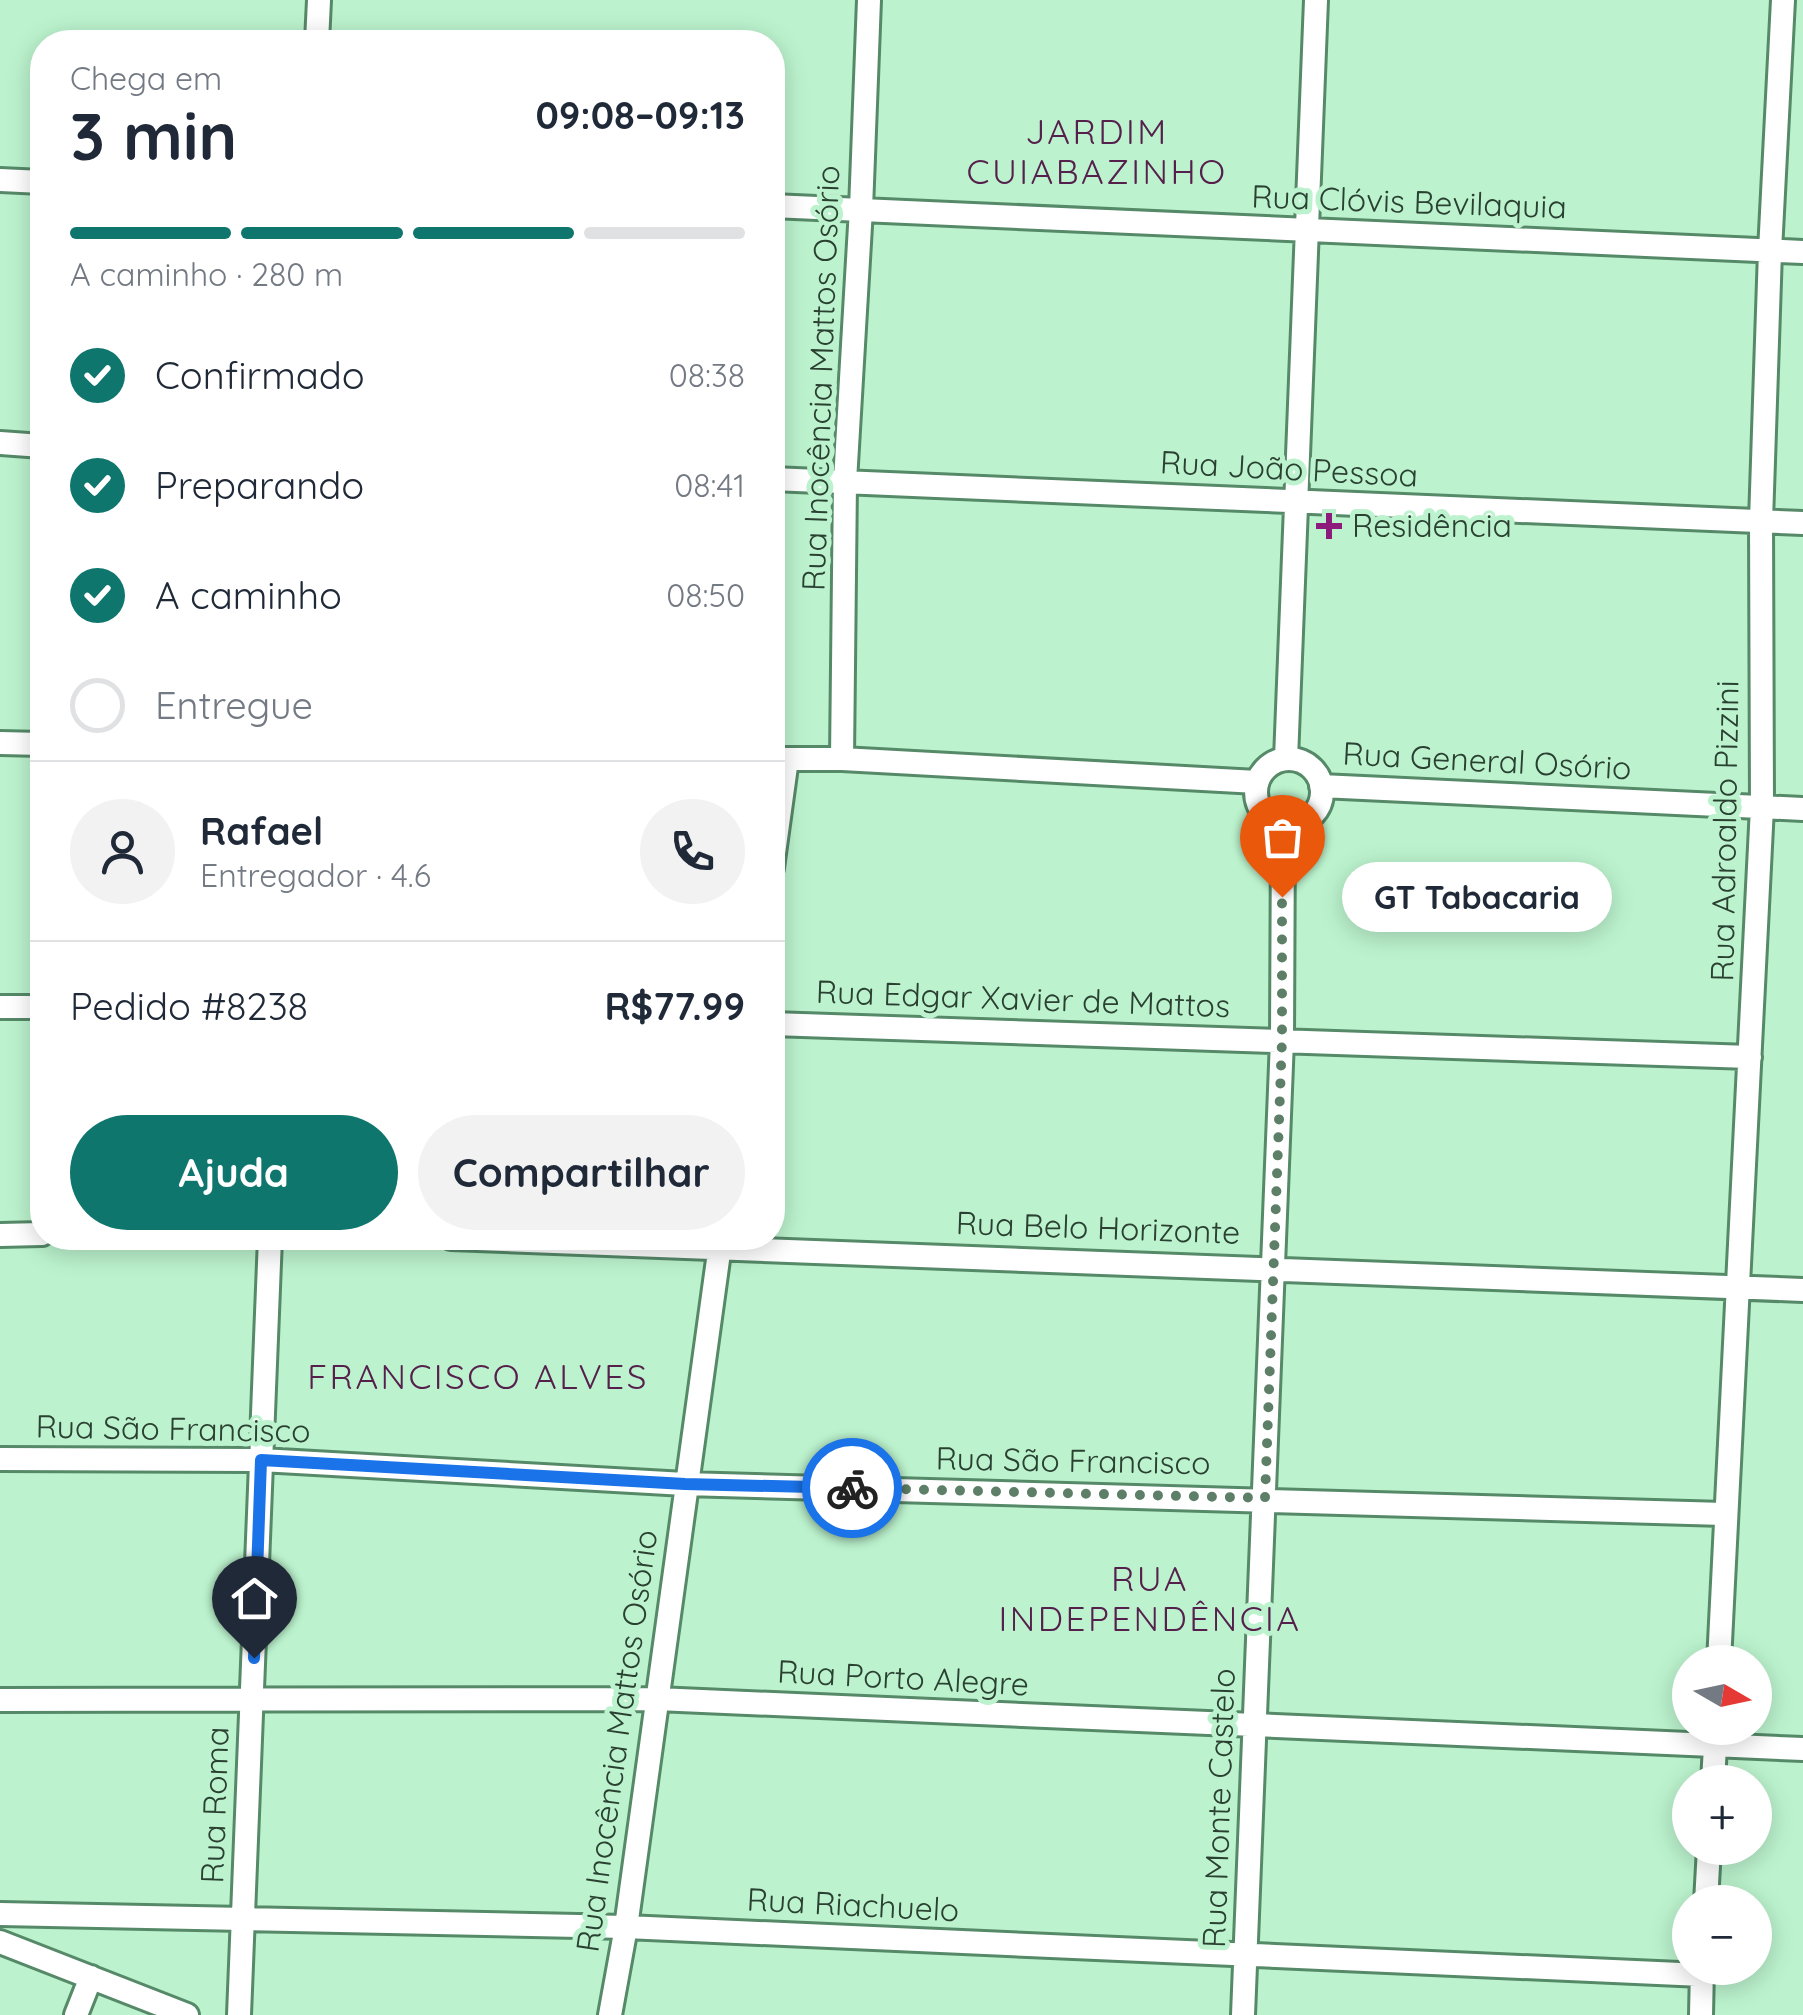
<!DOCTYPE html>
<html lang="pt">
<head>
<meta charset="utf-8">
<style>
	:root { --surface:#fff; --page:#f2f2f3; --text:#1f2937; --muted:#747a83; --line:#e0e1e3; --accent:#0f766e }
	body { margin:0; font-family:Quicksand,sans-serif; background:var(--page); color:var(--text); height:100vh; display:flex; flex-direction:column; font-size:38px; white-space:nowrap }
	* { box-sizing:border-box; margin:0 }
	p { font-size:32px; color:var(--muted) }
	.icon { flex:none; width:55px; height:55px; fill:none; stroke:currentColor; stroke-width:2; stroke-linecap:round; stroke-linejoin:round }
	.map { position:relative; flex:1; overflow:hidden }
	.sheet { position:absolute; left:30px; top:30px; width:755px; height:1220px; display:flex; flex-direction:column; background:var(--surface); border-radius:40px; box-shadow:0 5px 25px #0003 }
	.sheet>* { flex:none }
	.needle { width:65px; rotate:99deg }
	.tools { position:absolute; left:1672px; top:1645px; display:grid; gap:20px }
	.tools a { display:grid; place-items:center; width:100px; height:100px; border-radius:50%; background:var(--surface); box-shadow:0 5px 25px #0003; font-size:50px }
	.pin { position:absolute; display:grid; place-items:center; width:85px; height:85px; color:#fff; margin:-102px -42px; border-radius:50% 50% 50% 0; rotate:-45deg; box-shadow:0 0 10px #0007 }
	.pin .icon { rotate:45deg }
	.courier { position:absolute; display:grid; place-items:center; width:100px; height:100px; margin:-50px; border:8px solid #1a73e8; border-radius:50%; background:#fff; color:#222; box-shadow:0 2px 12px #0007 }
	.bubble { position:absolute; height:70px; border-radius:35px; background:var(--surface); box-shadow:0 5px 25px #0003; font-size:32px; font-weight:700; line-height:70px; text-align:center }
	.head em { font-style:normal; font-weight:700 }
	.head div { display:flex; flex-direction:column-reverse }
	.head { display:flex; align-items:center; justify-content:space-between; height:170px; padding:0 40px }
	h1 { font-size:65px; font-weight:700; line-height:75px }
	.bar { display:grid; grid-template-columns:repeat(4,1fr); gap:15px 10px; align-content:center; height:120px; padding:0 40px }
	.bar i { height:12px; border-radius:8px; background:var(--line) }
	.bar .current { background:var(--accent) }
	.bar p { grid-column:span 4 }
	.line { display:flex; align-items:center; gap:25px; padding:0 40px; border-top:2px solid var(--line) }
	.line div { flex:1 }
	.round { display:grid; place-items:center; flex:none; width:105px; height:105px; border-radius:52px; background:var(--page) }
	ol { padding:0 40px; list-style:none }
	li { display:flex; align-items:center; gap:30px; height:110px }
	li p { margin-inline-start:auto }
	li .icon { padding:10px; border-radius:50%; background:var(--accent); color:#fff; stroke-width:4 }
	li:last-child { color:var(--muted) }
	li i { width:55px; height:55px; border:5px solid var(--line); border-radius:50% }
	.cta { display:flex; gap:20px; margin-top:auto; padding:20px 40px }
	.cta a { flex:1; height:115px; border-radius:60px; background:var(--accent); color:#fff; font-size:40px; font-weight:700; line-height:115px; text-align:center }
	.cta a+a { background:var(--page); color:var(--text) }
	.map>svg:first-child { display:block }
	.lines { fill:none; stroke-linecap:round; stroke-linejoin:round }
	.street-casing { stroke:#558968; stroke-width:28 }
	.street { stroke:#fff; stroke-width:22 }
	.done { stroke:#5d7f68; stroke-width:10; stroke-dasharray:0 18 }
	.route { stroke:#1a73e8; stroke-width:12 }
	.poi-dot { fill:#8d1b7c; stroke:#bcf3ce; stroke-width:4 }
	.labels { text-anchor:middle; stroke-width:10; stroke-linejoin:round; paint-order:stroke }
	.street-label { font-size:32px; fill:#2a4031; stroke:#bcf3ce }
	.poi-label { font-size:32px; fill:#2a4031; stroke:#bcf3ce; text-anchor:start }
	.neighbourhood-label { font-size:35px; letter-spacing:2.5px; fill:#56204d; stroke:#bcf3ce }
</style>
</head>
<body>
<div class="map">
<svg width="1803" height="2015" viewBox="0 0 1803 2015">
	<rect width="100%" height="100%" fill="#bcf3ce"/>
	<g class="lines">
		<defs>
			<path id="street" d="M317 42 319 0
				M0 180 42 182
				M772 206 1803 252
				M0 443 42 446
				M772 479 1803 523
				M0 743 42 744
				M1256 792a33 33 0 1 1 66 0a33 33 0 1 1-66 0Z
				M772 759H842L1257 782
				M842 759 845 481 861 209 869 0
				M1286 759 1316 0
				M1321 786 1803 809
				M772 868 787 759
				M0 1007H42
				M772 1024 1750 1057
				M0 1235 42 1234
				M451 1238 1803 1290
				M0 1459 261 1460 685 1484 1724 1514
				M1719 1662 1762 807 1761 521 1770 251 1783 0
				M0 1700 657 1699 1803 1749
				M1713 1782 1716 1728
				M1706 1902 1709 1848
				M0 1914 626 1927 1702 1975
				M0 1942 187 2015
				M76 2015 91 1977
				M239 2015 270 1238
				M610 2015 626 1927 721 1238
				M1243 2015 1282 1040 1283 825
				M1701 2015 1702 1968"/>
		</defs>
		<use href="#street" class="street-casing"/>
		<use href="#street" class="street"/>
	</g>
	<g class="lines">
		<path class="done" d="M852 1488 1265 1498 1282 1040V897"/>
		<path class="route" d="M254 1658 261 1460 685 1484 852 1488"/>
	</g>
	<path class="poi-dot" d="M1324 511h10v10h10v10h-10v10h-10v-10h-10v-10h10z"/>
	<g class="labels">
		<g class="street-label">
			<text transform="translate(1409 202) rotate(2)" y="11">Rua Clóvis Bevilaquia</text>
			<text transform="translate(821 378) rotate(-88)" y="11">Rua Inocência Mattos Osório</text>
			<text transform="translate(1289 469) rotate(3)" y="11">Rua João Pessoa</text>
			<text transform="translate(1487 761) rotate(3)" y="11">Rua General Osório</text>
			<text transform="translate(1725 831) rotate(-89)" y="11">Rua Adroaldo Pizzini</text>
			<text transform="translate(1023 999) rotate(2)" y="11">Rua Edgar Xavier de Mattos</text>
			<text transform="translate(1098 1228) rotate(2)" y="11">Rua Belo Horizonte</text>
			<text transform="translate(173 1429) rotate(1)" y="11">Rua São Francisco</text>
			<text transform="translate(1073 1461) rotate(1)" y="11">Rua São Francisco</text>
			<text transform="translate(903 1678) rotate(3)" y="11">Rua Porto Alegre</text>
			<text transform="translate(617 1741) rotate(-82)" y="11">Rua Inocência Mattos Osório</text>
			<text transform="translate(215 1805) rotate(-88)" y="11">Rua Roma</text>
			<text transform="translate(1219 1808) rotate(-88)" y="11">Rua Monte Castelo</text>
			<text transform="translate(853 1905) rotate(3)" y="11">Rua Riachuelo</text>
		</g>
		<g class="poi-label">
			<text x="1352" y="537">Residência</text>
		</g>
		<g class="neighbourhood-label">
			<text x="1097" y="144">JARDIM<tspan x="1097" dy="40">CUIABAZINHO</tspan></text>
			<text x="478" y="1389">FRANCISCO ALVES</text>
			<text x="1150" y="1591">RUA<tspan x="1150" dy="40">INDEPENDÊNCIA</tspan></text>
		</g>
	</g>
</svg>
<div class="tools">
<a><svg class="needle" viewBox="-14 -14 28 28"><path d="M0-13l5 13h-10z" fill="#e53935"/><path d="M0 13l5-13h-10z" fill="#747a83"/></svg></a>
<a>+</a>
<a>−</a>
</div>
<div class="pin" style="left:1282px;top:897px;background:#ea580c"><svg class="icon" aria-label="bag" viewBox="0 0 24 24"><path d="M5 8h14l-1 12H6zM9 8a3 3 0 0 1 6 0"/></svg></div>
<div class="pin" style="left:254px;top:1658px;background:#1f2937"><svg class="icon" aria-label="home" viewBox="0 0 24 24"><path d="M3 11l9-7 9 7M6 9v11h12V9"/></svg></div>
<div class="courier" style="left:852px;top:1488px"><svg class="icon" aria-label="bike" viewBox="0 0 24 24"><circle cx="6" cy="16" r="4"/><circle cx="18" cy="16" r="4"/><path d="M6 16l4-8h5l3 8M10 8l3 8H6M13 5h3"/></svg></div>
<div class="bubble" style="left:1342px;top:862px;width:270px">GT Tabacaria</div>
<section class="sheet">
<div class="head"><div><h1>3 min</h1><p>Chega em</p></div><em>09:08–09:13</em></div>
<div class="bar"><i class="current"></i><i class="current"></i><i class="current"></i><i></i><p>A caminho · 280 m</p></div>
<ol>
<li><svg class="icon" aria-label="check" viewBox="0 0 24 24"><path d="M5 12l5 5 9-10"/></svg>Confirmado<p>08:38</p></li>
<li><svg class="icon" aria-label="check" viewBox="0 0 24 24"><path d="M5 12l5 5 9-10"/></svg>Preparando<p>08:41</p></li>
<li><svg class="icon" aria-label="check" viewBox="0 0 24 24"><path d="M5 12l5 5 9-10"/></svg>A caminho<p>08:50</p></li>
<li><i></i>Entregue</li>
</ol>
<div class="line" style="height:180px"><a class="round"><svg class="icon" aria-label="person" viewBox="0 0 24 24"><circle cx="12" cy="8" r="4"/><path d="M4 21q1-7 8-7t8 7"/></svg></a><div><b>Rafael</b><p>Entregador · 4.6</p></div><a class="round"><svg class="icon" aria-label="phone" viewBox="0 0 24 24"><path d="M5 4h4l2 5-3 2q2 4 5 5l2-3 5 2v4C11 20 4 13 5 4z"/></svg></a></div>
<div class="line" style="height:130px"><div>Pedido #8238</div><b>R$77.99</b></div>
<div class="cta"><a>Ajuda</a><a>Compartilhar</a></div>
</section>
</div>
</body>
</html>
